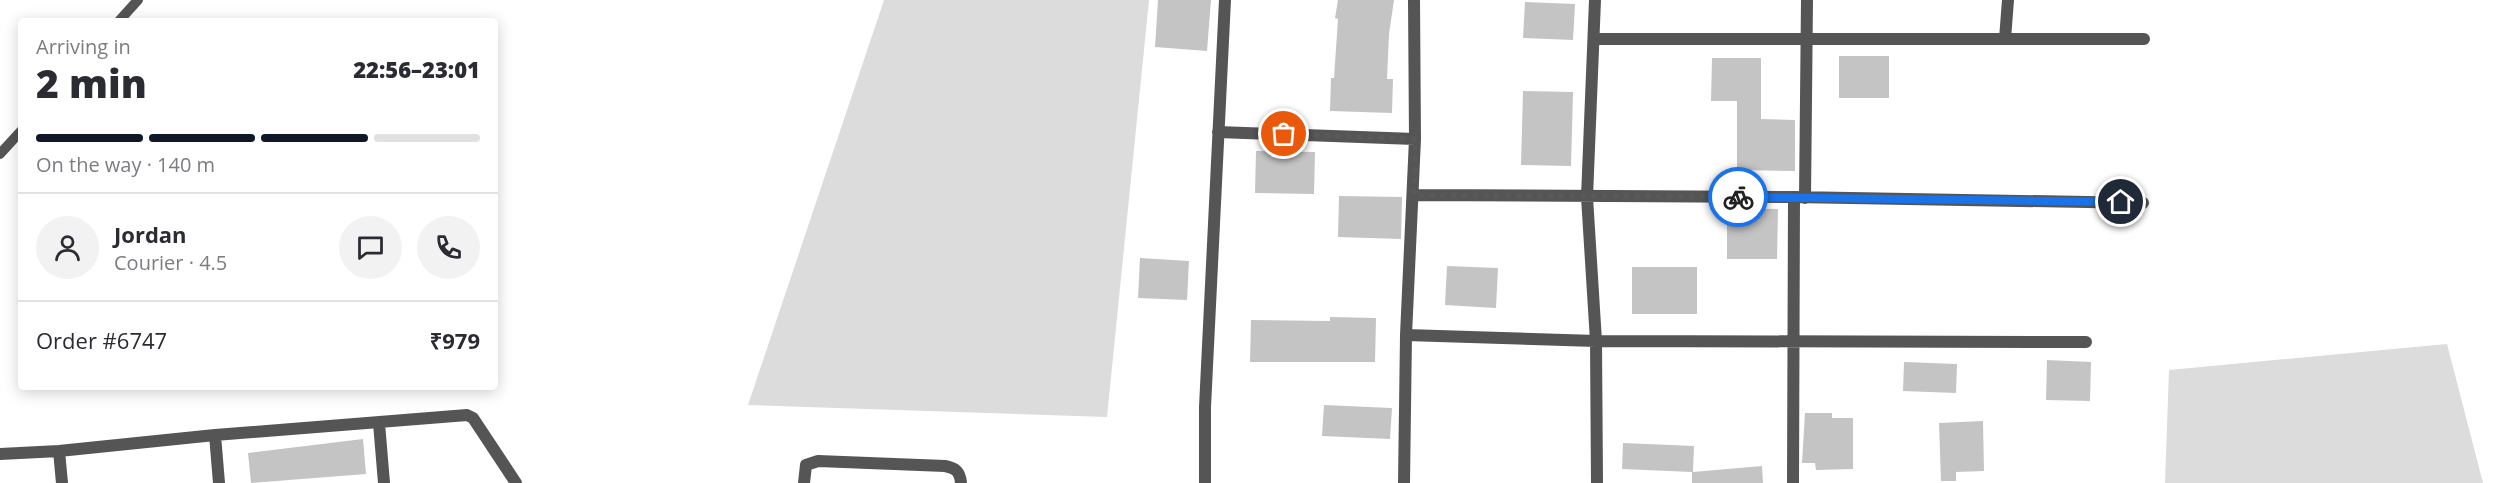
<!DOCTYPE html>
<html lang="en">
<head>
<meta charset="utf-8">
<style>
	:root { --surface:#fff; --page:#f2f2f3; --text:#2b2b33; --muted:#7c7c81; --line:#e1e1e2; --accent:#111827 }
	body { margin:0; font-family:"Open Sans",sans-serif; background:var(--page); color:var(--text); height:100vh; display:flex; flex-direction:column; font-size:22px; white-space:nowrap }
	* { box-sizing:border-box; margin:0 }
	p { font-size:20px; color:var(--muted) }
	.icon { flex:none; width:33px; height:33px; fill:none; stroke:currentColor; stroke-width:2; stroke-linecap:round; stroke-linejoin:round }
	.map { position:relative; flex:1; overflow:hidden }
	.details { position:absolute; left:18px; top:18px; width:480px; height:372px; display:flex; flex-direction:column; background:var(--surface); border-radius:6px; box-shadow:0 3px 15px #0003 }
	.details>* { flex:none }
	.pin { position:absolute; display:grid; place-items:center; width:51px; height:51px; color:#fff; margin:-26px; border:3px solid #fff; border-radius:50%; box-shadow:0 2px 6px #0007 }
	.courier { position:absolute; display:grid; place-items:center; width:60px; height:60px; margin:-30px; border:4px solid #1a73e8; border-radius:50%; background:#fff; color:#222; box-shadow:0 2px 8px #0007 }
	.headline em { font-style:normal; font-weight:800 }
	.headline div { display:flex; flex-direction:column-reverse }
	.headline { display:flex; align-items:center; justify-content:space-between; height:102px; padding:0 18px }
	h1 { font-size:39px; font-weight:800; line-height:45px }
	.bar { display:grid; grid-template-columns:repeat(4,1fr); gap:9px 6px; align-content:center; height:72px; padding:0 18px }
	.bar i { height:8px; border-radius:4px; background:var(--line) }
	.bar .selected { background:var(--accent) }
	.bar p { grid-column:span 4 }
	.line { display:flex; align-items:center; gap:15px; padding:0 18px; border-top:2px solid var(--line) }
	.line div { flex:1 }
	.round { display:grid; place-items:center; flex:none; width:63px; height:63px; border-radius:32px; background:var(--page) }
	.map>svg:first-child { display:block }
	.green { fill:#dcdcdc }
	.building { fill:#c4c4c4 }
	.lines { fill:none; stroke-linecap:round; stroke-linejoin:round }
	.service { stroke:#555; stroke-width:10 }
	.minor { stroke:#555; stroke-width:12 }
	.done { stroke:#595959; stroke-width:6; stroke-dasharray:0 10.8 }
	.route { stroke:#1a73e8; stroke-width:8 }
</style>
</head>
<body>
<div class="map">
<svg width="2503" height="483" viewBox="0 0 2503 483">
	<rect width="100%" height="100%" fill="#fff"/>
	<path class="green" d="M884 0H1149L1107 417 748 405Z
		M2447 344 2483 483H2165L2169 370Z"/>
	<path class="building" d="M1158 0H1211L1207 51 1155 47Z
		M1338 0H1394L1389 34 1387 79H1393L1392 113 1330 111 1331 78H1334L1338 19 1335 18Z
		M1525 2 1575 4 1573 40 1523 38Z
		M1839 56H1889V98H1839Z
		M1712 58H1761V119L1795 120V171L1737 170V101H1711Z
		M1523 91 1573 92 1571 166 1521 165Z
		M1256 151 1315 152 1314 194 1255 193Z
		M1339 196 1402 197 1401 239 1338 237Z
		M1727 208 1778 209 1777 259H1727Z
		M1140 258 1189 261 1187 300 1138 298Z
		M1447 266 1498 268 1496 308 1445 305Z
		M1632 267H1697V314H1632Z
		M1330 317 1376 318 1375 362H1250L1251 320 1330 321Z
		M2047 360 2091 362 2090 401 2046 400Z
		M1904 362 1957 364 1956 393 1903 391Z
		M1324 405 1392 408 1390 439 1322 436Z
		M1805 413H1832V418H1853V469L1816 470 1815 463H1802Z
		M1983 421 1984 471 1956 472V481H1941L1939 423Z
		M363 439 366 474 251 483 248 453Z
		M1623 443 1694 446 1693 472 1762 466 1763 483H1692V472L1622 469Z"/>
	<g class="lines">
		<path class="service" d="M119 21 138 0
			M0 154 21 131"/>
		<path class="minor" d="M1595 0 1587 197 1596 341 1597 483
			M1594 39H2144
			M2005 39 2008 0
			M1218 132 1415 139
			M1414 195 1794 197 2143 203
			M1805 198 1807 0
			M1406 335 1596 341 2086 342
			M379 423 384 483
			M215 435 219 483
			M59 451 62 483
			M0 454 59 451 215 435 467 415 473 418 516 483
			M804 483 806 465 818 461 945 466C956 468 960 472 961 483
			M1205 483V407L1225 0
			M1404 483 1406 335 1415 139 1414 0
			M1793 483 1794 197"/>
	</g>
	<g class="lines">
		<path class="done" d="M1284 134 1415 139 1414 195 1738 197"/>
		<path class="route" d="M1738 197 2121 202"/>
	</g>
</svg>
<div class="pin" style="left:1284px;top:134px;background:#ea580c"><svg class="icon" aria-label="bag" viewBox="0 0 24 24"><path d="M5 8h14l-1 12H6zM9 8a3 3 0 0 1 6 0"/></svg></div>
<div class="pin" style="left:2121px;top:202px;background:#1f2937"><svg class="icon" aria-label="home" viewBox="0 0 24 24"><path d="M3 11l9-7 9 7M6 9v11h12V9"/></svg></div>
<div class="courier" style="left:1738px;top:197px"><svg class="icon" aria-label="bike" viewBox="0 0 24 24"><circle cx="6" cy="16" r="4"/><circle cx="18" cy="16" r="4"/><path d="M6 16l4-8h5l3 8M10 8l3 8H6M13 5h3"/></svg></div>
<section class="details">
<div class="headline"><div><h1>2 min</h1><p>Arriving in</p></div><em>22:56–23:01</em></div>
<div class="bar"><i class="selected"></i><i class="selected"></i><i class="selected"></i><i></i><p>On the way · 140 m</p></div>
<div class="line" style="height:108px"><a class="round"><svg class="icon" aria-label="person" viewBox="0 0 24 24"><circle cx="12" cy="8" r="4"/><path d="M4 21q1-7 8-7t8 7"/></svg></a><div><b>Jordan</b><p>Courier · 4.5</p></div><a class="round"><svg class="icon" aria-label="chat" viewBox="0 0 24 24"><path d="M4 5h16v11H9l-5 4z"/></svg></a><a class="round"><svg class="icon" aria-label="phone" viewBox="0 0 24 24"><path d="M5 4h4l2 5-3 2q2 4 5 5l2-3 5 2v4C11 20 4 13 5 4z"/></svg></a></div>
<div class="line" style="height:78px"><div>Order #6747</div><b>₹979</b></div>
</section>
</div>
</body>
</html>
